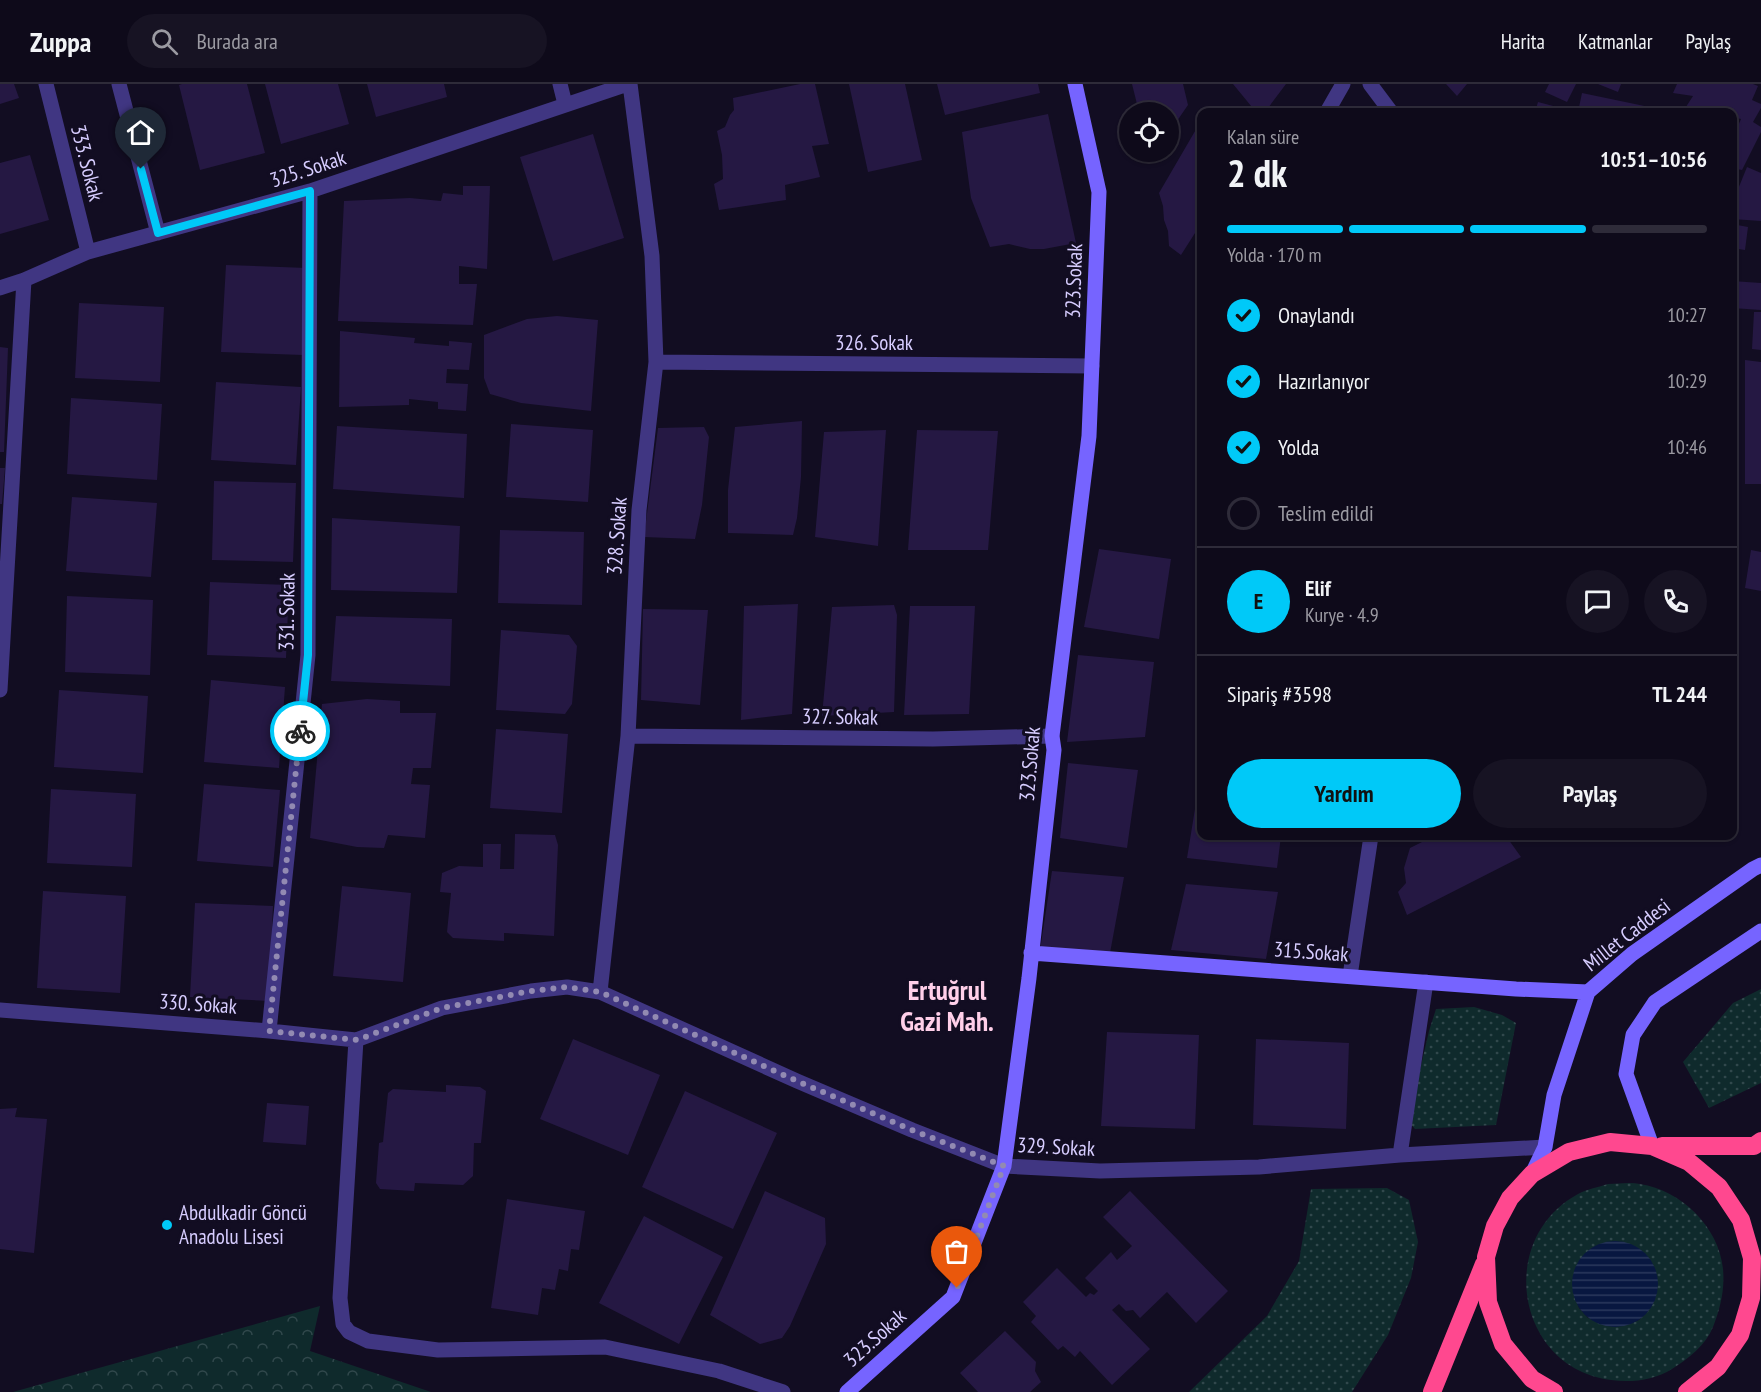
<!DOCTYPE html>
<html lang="tr">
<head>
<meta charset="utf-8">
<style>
	:root { --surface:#0e0a1a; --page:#171323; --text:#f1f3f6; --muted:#9b9aa2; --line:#2e2b39; --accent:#00c9f8 }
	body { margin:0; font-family:"PT Sans Narrow",sans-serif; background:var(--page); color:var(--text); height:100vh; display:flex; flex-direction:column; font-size:22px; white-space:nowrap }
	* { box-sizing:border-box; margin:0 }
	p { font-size:20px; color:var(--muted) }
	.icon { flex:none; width:33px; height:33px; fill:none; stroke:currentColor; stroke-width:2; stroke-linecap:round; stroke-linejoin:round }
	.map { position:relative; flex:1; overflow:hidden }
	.panel { position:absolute; left:1197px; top:24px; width:540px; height:732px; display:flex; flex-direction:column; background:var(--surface); border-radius:12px; box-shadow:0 2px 4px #0004,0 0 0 2px var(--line) }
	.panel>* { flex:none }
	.tools { position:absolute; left:1119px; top:18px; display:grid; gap:12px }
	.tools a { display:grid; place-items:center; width:60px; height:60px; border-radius:50%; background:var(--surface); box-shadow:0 2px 4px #0004,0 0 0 2px var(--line); font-size:30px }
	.pin { position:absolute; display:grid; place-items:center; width:51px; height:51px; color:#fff; margin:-62px -26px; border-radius:50% 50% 50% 0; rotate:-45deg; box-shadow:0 0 6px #0007 }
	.pin .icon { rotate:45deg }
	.courier { position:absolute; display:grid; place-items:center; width:60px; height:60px; margin:-30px; border:4px solid #00c9f8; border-radius:50%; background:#fff; color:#222; box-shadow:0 2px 8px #0007 }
	.summary em { font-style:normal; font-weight:700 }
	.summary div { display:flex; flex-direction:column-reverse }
	.summary { display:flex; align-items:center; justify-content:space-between; height:102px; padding:0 30px }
	h1 { font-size:39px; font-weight:700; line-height:45px }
	.bar { display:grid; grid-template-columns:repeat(4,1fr); gap:9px 6px; align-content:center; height:72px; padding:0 30px }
	.bar i { height:8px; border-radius:4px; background:var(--line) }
	.bar .current { background:var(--accent) }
	.bar p { grid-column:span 4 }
	.line { display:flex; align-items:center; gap:15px; padding:0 30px; border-top:2px solid var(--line) }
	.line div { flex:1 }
	.round { display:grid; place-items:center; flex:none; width:63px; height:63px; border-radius:32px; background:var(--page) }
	ol { padding:0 30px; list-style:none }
	li { display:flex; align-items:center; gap:18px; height:66px }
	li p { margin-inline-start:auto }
	li .icon { padding:6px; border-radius:50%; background:var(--accent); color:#111; stroke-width:4 }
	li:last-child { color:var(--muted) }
	li i { width:33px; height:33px; border:3px solid var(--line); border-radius:50% }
	.primary-button { display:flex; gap:12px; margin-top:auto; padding:12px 30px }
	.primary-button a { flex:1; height:69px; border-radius:36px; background:var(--accent); color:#111; font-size:24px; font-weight:700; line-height:69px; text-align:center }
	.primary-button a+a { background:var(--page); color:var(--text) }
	header { display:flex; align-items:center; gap:36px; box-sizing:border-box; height:84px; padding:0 30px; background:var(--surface); border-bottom:2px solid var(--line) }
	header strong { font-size:28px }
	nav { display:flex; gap:33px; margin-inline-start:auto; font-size:21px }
	.search { width:420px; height:54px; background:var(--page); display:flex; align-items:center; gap:15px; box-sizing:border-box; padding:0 21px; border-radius:33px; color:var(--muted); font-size:22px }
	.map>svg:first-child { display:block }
	.grass { fill:url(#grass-dots); fill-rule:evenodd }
	.park { fill:url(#park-crowns) }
	.water { fill:url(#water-rules) }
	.building { fill:#251843 }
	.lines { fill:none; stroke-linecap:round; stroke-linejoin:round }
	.street { stroke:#403682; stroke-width:15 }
	.secondary { stroke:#7664ff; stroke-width:15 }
	.highway { stroke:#ff488f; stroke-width:18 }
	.done { stroke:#928ab2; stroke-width:6; stroke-dasharray:0 10.8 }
	.route { stroke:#00c9f8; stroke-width:8 }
	.poi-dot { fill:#00c9f8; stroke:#120d22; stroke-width:2 }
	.labels { text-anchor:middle; stroke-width:6; stroke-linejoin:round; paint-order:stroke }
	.street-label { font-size:21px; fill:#d7cdff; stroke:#120d22 }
	.poi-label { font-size:21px; fill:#d7cdff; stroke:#120d22; text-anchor:start }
	.district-label { font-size:27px; font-weight:bold; fill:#ffcfe9; stroke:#120d22 }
</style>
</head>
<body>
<header>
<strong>Zuppa</strong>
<div class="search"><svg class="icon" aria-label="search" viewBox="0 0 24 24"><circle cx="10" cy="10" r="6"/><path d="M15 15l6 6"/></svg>Burada ara</div>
<nav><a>Harita</a><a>Katmanlar</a><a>Paylaş</a></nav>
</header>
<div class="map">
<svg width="1761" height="1308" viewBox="0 0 1761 1308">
	<defs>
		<pattern id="grass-dots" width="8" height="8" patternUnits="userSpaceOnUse" patternTransform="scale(1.5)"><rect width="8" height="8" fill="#0f2a2c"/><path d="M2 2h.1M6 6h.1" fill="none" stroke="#31484c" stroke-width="1.8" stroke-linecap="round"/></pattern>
		<pattern id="park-crowns" width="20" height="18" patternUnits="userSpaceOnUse" patternTransform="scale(1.5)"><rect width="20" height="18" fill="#0f2a2c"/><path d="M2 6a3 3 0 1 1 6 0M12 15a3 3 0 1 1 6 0" fill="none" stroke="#31484c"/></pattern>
		<pattern id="water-rules" width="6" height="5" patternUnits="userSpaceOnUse" patternTransform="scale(1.5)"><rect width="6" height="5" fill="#081740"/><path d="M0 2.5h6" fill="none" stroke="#2b385d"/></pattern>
	</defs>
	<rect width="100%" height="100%" fill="#120d22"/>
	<path class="grass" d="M1761 905V999L1709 1024 1683 978 1733 919Z
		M1474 923 1502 931 1516 939 1496 1041 1415 1045 1408 1037 1429 947 1436 925Z
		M1608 1100C1618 1100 1630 1098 1640 1100 1681 1106 1719 1143 1723 1185 1725 1206 1720 1225 1713 1243 1706 1261 1688 1275 1672 1285 1654 1296 1632 1299 1611 1296 1516 1284 1495 1155 1578 1110 1587 1105 1599 1103 1608 1100ZM1607 1158H1622L1636 1163 1649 1226 1639 1236 1627 1241 1588 1234 1579 1224 1574 1211Z
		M1387 1104 1409 1116 1418 1158 1411 1194 1388 1251 1352 1308H1189L1267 1232 1299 1177 1311 1105Z"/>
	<path class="park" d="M320 1222 310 1267 431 1308H13Z"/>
	<path class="water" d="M1572 1200a43 43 0 1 1 86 0a43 43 0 1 1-86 0Z"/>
	<path class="building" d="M0 0H14L19 14 0 20Z
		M182 0H247L265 69 200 86 179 1Z
		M265 0H338L349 40 281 60Z
		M367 0H444L447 13 376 33Z
		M800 0H815L829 60 812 62 820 93 785 101 786 116 719 126 714 100 723 95 722 71 717 47 725 43 730 31 734 26 733 14Z
		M849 0H905L922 76 868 88Z
		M937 0H1038L1040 9 945 31Z
		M1132 0H1183L1188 21 1168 50V28H1139Z
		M1233 0H1286L1265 28H1256Z
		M1446 0H1467L1457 12Z
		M1549 0H1576L1567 18 1545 8Z
		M1598 0H1621L1618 8Z
		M1677 0H1753L1758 2 1752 16 1761 20V24L1753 38 1761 43V48L1742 86 1732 84V56L1741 35 1732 33V28H1699L1684 26 1693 12 1673 9Z
		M1582 9 1654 24 1653 28H1578Z
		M1538 18 1576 28H1535Z
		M1048 30 1076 159 1044 165H1030L1009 160 990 163 971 114 962 48Z
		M1198 42 1202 44V138L1181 171 1169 162 1168 147 1164 136 1163 122 1159 109Z
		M593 50 624 154 553 177 520 73Z
		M30 71 49 136 0 150V79Z
		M1747 83 1761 89V137L1732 135V120Z
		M463 102H490L487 185 459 182V200H477L473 241 338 237 344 117 410 114 441 117 443 109 463 111Z
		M1732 140 1748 143 1745 166 1732 164Z
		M226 181 307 184 303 271 221 268Z
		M1732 197 1761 199V226L1732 224Z
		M79 219 164 223 160 298 75 294Z
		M1754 228H1761V266L1752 265Z
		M557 232 598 236 591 327 521 319 490 310 484 294V251L527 235Z
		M340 247 415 254 414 259 449 262V257L472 259 469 286 447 285 446 299 468 300 466 327 438 325V318L409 315V321L339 323Z
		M0 263 8 264 4 368H0Z
		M1745 276 1761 278V400H1745Z
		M216 298 301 303 296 381 211 376Z
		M71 314 162 320 157 396 67 390Z
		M802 337 801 393 797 434 793 451 728 449V406L735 343Z
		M511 340 593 346 588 418 506 413Z
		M337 342 467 350 464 414 333 405Z
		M704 343 709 353 702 421 695 455 644 453 658 344Z
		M886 346 878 462 815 453 824 348Z
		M917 346 998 347 988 466H908Z
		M0 384H5L2 420H0Z
		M214 397 296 399 293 478 212 476Z
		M72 413 157 419 151 493 66 487Z
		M332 434 460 442 457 509 331 506Z
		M500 446 584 448 582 521 498 519Z
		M1099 465 1171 475 1159 555 1084 543Z
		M1751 466 1761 468V507L1745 504Z
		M210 498 289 501 286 574 207 571Z
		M67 512 153 516 150 591 65 588Z
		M798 520 792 630 741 636 744 522Z
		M894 521 897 531 894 628 822 632 832 523Z
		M910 522H975L969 630 904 631Z
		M643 525 708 526 700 621 641 616Z
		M336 532 452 535 450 602 331 597Z
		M501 546 569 551 577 562 572 620 565 630 496 626Z
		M1078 571 1154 578 1145 653 1067 658Z
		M211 596 285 603 279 684 204 678Z
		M59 606 148 612 143 689 54 683Z
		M367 615 400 617V629H436L431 684H413L411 700 430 701 425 754 388 751 384 764 357 763 310 754 322 620Z
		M496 645 568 650 562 729 490 724Z
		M1068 679 1138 686 1127 764 1060 754Z
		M1200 694H1202V752H1281L1277 784 1187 774Z
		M204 700 280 706 273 783 197 777Z
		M51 705 136 710 132 783 47 779Z
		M515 750 555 751 558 761 554 852 504 849V857L453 854 447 848 451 809 440 808 442 789 459 782 483 783V760H501L500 785H514Z
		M1434 752H1506L1521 773 1407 831 1398 808 1406 799 1404 784 1410 764Z
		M1052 787 1124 793 1110 869 1040 866Z
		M1186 800 1278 808 1266 875 1171 866Z
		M342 802 411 809 403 898 333 892Z
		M43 807 126 812 120 909 37 904Z
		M195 819 273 822 269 917 190 913Z
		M1107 948 1199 951 1195 1045 1101 1042Z
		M573 955 660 991 628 1071 540 1035Z
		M1256 955 1349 959 1346 1045 1253 1041Z
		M446 1001 480 1003 486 1007 481 1059H474L473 1092 463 1101 415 1099 414 1107 380 1105 376 1099 379 1059 383 1058 388 1009 393 1005 446 1008Z
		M685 1007 777 1049 733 1145 642 1103Z
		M267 1019 309 1022 306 1061 263 1058Z
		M17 1024 15 1033 47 1035 34 1169 0 1165V1025Z
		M765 1107 825 1134 826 1160 790 1242 782 1254 760 1260 710 1231Z
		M1130 1107 1228 1207 1196 1239 1167 1208 1140 1234 1133 1226 1126 1227 1119 1220 1112 1226 1150 1265 1112 1301 1080 1267 1075 1273 1063 1262 1058 1266 1031 1238 1036 1232 1023 1218 1057 1184 1086 1213 1090 1209 1094 1211 1098 1207 1085 1194 1111 1168 1117 1176 1132 1162 1103 1133Z
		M507 1115 585 1127 579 1166 571 1165 568 1187 559 1185 555 1206 542 1204 538 1231 491 1224Z
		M644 1132 723 1173 679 1260 599 1219Z
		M1005 1247 1036 1278 1035 1287 1041 1298 1030 1308H978L960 1289Z"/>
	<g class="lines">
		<path class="street" d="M46 0 88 168
			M119 0 158 149
			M560 0 565 20
			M1370 0 1391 28
			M1327 28 1343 0
			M0 204 24 196 88 168 310 107 628 0
			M656 278 1092 282
			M0 606 24 196
			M628 652 933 655 1052 652
			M1350 892 1371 752
			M600 908 628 652 639 426 656 278 652 172 630 0
			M0 926 269 947 356 956 442 924 531 907 567 903 600 908 797 997 912 1046 1004 1082 1100 1087 1259 1083 1400 1071 1545 1063
			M269 947 308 571 310 107
			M356 956 340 1214 343 1240 349 1248 368 1257 438 1266 605 1263 719 1287 783 1308
			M1400 1071 1426 898"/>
		<path class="secondary" d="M1031 869 1516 905 1588 908
			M1652 1062 1626 990 1633 951 1655 918 1761 847
			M1532 1090 1545 1063 1554 1011 1588 908 1632 870 1753 785 1761 781
			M847 1308 953 1213 1004 1082 1029 894 1054 666 1052 652 1089 352 1099 108 1075 0"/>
		<path class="highway" d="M1662 1062H1754L1761 1057
			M1432 1308 1484 1180
			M1554 1308 1532 1295 1503 1260 1488 1218 1486 1173 1495 1142 1510 1114 1532 1090 1569 1068 1610 1058 1652 1062 1689 1078 1719 1103 1741 1136 1752 1174 1751 1214 1740 1251 1718 1283 1687 1308"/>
	</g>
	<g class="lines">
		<path class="done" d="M300 647 269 947 357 956 442 924 531 907 567 903 600 908 797 997 912 1046 1004 1082 957 1204"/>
		<path class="route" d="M141 85 158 149 310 107 308 571 300 647"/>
	</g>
	<circle class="poi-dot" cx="167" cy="1141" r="6"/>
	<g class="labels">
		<g class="street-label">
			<text transform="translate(87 79) rotate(76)" y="7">333. Sokak</text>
			<text transform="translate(308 85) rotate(-18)" y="7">325. Sokak</text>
			<text transform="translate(1074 197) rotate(-88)" y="7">323.Sokak</text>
			<text x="874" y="266">326. Sokak</text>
			<text transform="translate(617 452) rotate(-86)" y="7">328. Sokak</text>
			<text transform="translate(287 528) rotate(-89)" y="7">331. Sokak</text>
			<text transform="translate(840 633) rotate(1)" y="7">327. Sokak</text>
			<text transform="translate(1030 680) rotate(-85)" y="7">323.Sokak</text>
			<text transform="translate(1627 851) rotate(-38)" y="7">Millet Caddesi</text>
			<text transform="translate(1311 868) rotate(4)" y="7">315.Sokak</text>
			<text transform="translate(198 920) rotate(4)" y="7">330. Sokak</text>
			<text transform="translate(1056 1063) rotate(3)" y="7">329. Sokak</text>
			<text transform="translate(875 1254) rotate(-42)" y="7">323.Sokak</text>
		</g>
		<g class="poi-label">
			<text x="179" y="1136">Abdulkadir Göncü<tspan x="179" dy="24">Anadolu Lisesi</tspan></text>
		</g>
		<g class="district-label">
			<text x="947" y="916">Ertuğrul<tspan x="947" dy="31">Gazi Mah.</tspan></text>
		</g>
	</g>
</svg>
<div class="tools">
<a><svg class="icon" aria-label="locate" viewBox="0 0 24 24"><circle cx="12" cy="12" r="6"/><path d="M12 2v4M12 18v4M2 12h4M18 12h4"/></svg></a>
</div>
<div class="pin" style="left:957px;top:1204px;background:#ea580c"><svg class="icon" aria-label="bag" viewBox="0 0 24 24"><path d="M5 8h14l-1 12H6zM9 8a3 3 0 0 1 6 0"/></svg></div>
<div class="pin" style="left:141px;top:85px;background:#1f2937"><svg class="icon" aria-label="home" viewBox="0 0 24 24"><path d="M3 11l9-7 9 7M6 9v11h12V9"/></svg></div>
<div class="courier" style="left:300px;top:647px"><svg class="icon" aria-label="bike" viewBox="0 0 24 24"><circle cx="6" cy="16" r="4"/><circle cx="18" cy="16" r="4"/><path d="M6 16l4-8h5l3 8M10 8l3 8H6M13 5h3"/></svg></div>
<section class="panel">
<div class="summary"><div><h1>2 dk</h1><p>Kalan süre</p></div><em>10:51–10:56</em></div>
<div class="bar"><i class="current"></i><i class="current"></i><i class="current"></i><i></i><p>Yolda · 170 m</p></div>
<ol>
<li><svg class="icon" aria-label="check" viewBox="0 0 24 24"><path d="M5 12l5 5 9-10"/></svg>Onaylandı<p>10:27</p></li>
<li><svg class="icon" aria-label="check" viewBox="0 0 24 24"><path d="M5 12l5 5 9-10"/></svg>Hazırlanıyor<p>10:29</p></li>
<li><svg class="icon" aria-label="check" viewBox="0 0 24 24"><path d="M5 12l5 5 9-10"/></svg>Yolda<p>10:46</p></li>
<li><i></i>Teslim edildi</li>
</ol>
<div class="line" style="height:108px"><b class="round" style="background:var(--accent);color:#111">E</b><div><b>Elif</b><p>Kurye · 4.9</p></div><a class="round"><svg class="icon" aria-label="chat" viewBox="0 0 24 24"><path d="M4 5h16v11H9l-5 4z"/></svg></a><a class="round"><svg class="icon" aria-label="phone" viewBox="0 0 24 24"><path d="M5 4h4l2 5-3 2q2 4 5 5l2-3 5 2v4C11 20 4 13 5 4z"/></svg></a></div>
<div class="line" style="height:78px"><div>Sipariş #3598</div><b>TL 244</b></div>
<div class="primary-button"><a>Yardım</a><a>Paylaş</a></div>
</section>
</div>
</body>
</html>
